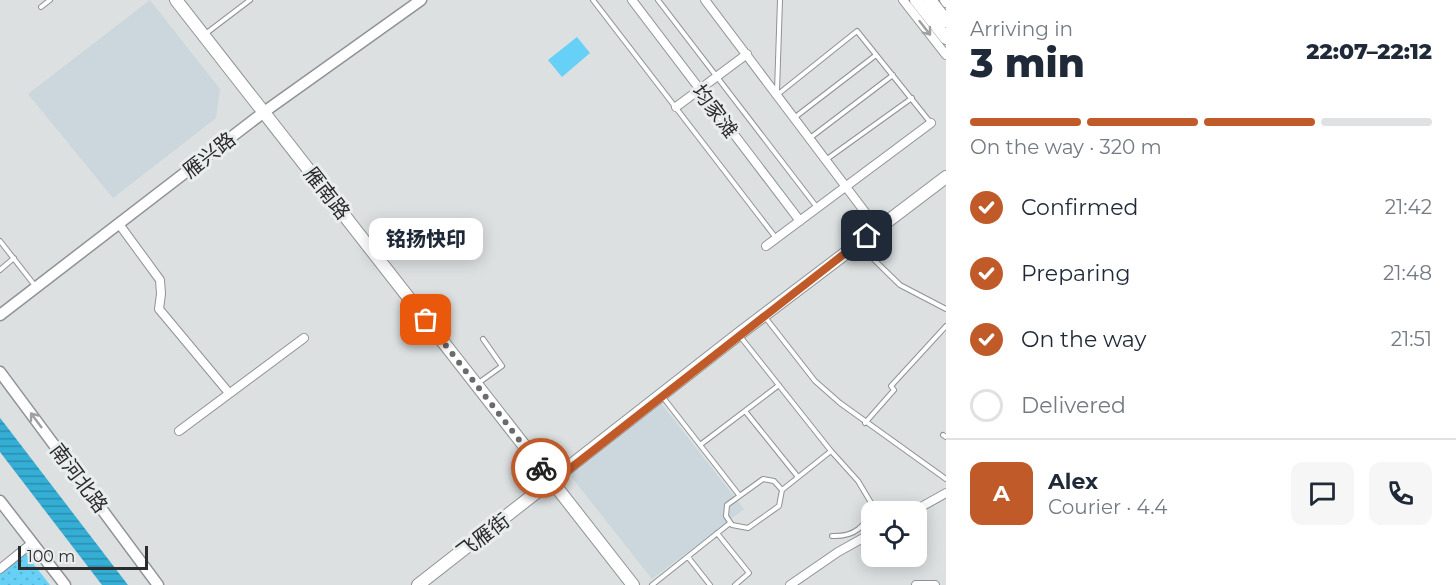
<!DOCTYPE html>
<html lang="en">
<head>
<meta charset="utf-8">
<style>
	:root { --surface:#fff; --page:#f6f6f7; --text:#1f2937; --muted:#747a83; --line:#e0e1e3; --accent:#c05b29 }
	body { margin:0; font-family:Montserrat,"Noto Sans SC",sans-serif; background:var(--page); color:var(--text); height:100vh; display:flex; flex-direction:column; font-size:22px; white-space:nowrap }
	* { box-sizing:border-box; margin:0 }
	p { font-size:20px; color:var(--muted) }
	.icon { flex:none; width:33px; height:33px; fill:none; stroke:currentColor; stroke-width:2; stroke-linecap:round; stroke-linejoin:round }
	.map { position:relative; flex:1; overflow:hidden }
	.panel { display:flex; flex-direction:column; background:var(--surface); width:510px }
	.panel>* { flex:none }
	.tools { position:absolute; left:861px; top:501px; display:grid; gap:12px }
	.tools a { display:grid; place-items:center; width:66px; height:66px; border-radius:12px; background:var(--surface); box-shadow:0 3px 15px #0003; font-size:30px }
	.scale { position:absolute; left:18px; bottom:15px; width:130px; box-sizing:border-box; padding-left:6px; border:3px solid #2b2c2d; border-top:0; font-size:16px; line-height:21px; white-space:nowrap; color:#2b2c2d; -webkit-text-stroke:4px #e9edee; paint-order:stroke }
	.pin { position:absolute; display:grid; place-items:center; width:51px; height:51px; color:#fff; margin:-26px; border-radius:12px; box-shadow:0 3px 9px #0006 }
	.courier { position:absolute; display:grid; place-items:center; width:60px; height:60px; margin:-30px; border:4px solid #c05b29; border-radius:50%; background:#fff; color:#222; box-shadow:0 2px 8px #0007 }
	.bubble { position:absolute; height:42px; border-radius:12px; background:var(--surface); box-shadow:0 3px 15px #0003; font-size:20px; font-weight:800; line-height:42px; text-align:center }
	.summary em { font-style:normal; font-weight:800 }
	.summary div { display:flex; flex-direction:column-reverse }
	.summary { display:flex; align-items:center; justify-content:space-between; height:102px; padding:0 24px }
	h1 { font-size:39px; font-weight:800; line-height:45px }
	.bar { display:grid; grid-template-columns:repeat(4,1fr); gap:9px 6px; align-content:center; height:72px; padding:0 24px }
	.bar i { height:8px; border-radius:4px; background:var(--line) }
	.bar .selected { background:var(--accent) }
	.bar p { grid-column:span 4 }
	.line { display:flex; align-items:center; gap:15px; padding:0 24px; border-top:2px solid var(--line) }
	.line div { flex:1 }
	.round { display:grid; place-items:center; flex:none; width:63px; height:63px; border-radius:12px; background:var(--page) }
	ol { padding:0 24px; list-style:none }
	li { display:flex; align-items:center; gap:18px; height:66px }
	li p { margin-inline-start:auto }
	li .icon { padding:6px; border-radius:50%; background:var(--accent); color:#fff; stroke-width:4 }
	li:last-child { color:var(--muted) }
	li i { width:33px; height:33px; border:3px solid var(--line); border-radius:50% }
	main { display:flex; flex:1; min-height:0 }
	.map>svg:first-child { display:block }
	.built { fill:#cbd7dc }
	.park { fill:url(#park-dots) }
	.pitch { fill:#67d0f6 }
	.water { fill:url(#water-rules) }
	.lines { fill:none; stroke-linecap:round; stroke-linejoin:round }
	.service-casing { stroke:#8f9395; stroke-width:6 }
	.minor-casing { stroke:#8f9395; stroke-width:10 }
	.tertiary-casing { stroke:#8f9395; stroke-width:13 }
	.secondary-casing { stroke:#8f9395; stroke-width:14 }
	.service { stroke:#fff; stroke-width:4 }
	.minor { stroke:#fff; stroke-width:8 }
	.tertiary { stroke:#fff; stroke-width:10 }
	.secondary { stroke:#fff; stroke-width:12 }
	.oneway { stroke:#a0a0a0 }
	.done { stroke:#696b6c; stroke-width:6; stroke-dasharray:0 10.8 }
	.route { stroke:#c05b29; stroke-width:8 }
	.labels { text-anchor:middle; stroke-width:6; stroke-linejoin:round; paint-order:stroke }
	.street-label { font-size:20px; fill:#2b2c2d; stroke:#e9edee }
</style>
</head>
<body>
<main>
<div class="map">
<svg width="946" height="585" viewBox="0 0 946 585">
	<defs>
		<pattern id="park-dots" width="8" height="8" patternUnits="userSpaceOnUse" patternTransform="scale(1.5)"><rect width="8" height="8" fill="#67d0f6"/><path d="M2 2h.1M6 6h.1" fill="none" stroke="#5ab3d3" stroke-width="1.8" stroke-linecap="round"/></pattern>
		<pattern id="water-rules" width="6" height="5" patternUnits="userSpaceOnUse" patternTransform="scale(1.5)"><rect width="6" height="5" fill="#34aed5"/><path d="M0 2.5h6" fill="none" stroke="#2c8ead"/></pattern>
	</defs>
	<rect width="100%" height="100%" fill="#dce0e1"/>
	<path class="built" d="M150 0 220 89 216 118 113 198 28 94Z
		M660 402 744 509 652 579 569 474Z"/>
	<path class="park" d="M21 548 50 585H0V564Z"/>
	<path class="pitch" d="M577 37 590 53 562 77 548 60Z"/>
	<path class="water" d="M0 418 4 423 128 585H102L0 452Z"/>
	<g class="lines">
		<defs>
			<path id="service" d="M593 0 776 238
				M658 0 816 206
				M41 7 50 0
				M204 35 250 0
				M777 91 780 0
				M777 95 857 31 930 122
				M794 118 876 55
				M810 138 893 75
				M827 159 912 98
				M0 241 36 287
				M860 246 900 285 946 309
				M0 270 14 258
				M765 317 815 381 840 403 946 479
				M739 335 831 451 782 490
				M477 384 502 366 483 339
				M662 396 739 495
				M745 411 798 477
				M865 423 894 390 891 386 946 326
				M943 435 946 437
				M700 445 779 385
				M831 451 858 481 873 506C866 527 854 537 832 536
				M763 479 774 481 782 490 779 506 748 528 732 525 726 516 727 505Z
				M717 533 749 573 735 585
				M688 557 710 585
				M652 585 730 523"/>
			<path id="minor" d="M632 0 800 221
				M705 0 877 228
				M903 0 946 55
				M944 0 946 3
				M676 107 747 54
				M119 224 160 280 161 294 159 309 229 393
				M766 246 931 123
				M179 431 304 338
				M912 512 946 493
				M0 569 32 543
				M790 585 838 552 872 533
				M916 585H935"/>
			<path id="tertiary" d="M0 315 264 112 421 0
				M0 372 158 585
				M0 501 65 585"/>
			<path id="secondary" d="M176 0 633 585
				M916 0 946 38
				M930 0 946 21
				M418 585 739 334 946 177"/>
		</defs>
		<use href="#service" class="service-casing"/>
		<use href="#minor" class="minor-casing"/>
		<use href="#tertiary" class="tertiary-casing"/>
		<use href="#secondary" class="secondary-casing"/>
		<use href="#service" class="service"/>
		<use href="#minor" class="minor"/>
		<use href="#tertiary" class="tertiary"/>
		<use href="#secondary" class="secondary"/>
	</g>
	<defs><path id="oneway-shaft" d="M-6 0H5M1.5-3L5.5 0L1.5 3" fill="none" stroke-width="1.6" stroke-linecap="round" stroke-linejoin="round" transform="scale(1.5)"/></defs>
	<g class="oneway">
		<use href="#oneway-shaft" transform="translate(925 28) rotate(52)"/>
		<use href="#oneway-shaft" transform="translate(36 420) rotate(-127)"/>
	</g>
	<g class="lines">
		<path class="done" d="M426 320 541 468"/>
		<path class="route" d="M541 468 553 482 867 236"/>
	</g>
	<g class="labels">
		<g class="street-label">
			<text transform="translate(715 111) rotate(53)" y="7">均家滩</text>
			<text transform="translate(209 155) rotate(-38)" y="7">雁兴路</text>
			<text transform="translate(327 193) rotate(52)" y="7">雁南路</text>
			<text transform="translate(79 478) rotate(53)" y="7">南河北路</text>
			<text transform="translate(483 536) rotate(-37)" y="7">飞雁街</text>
		</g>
	</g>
</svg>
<div class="tools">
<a><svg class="icon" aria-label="locate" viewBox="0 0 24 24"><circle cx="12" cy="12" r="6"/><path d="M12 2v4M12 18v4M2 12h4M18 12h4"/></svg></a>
</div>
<div class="scale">100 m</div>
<div class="pin" style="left:426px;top:320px;background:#ea580c"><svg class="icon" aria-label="bag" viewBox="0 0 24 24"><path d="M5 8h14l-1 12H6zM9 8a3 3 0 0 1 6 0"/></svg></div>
<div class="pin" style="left:867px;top:236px;background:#1f2937"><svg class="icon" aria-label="home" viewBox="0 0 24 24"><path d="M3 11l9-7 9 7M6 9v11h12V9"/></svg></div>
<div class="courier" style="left:541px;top:468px"><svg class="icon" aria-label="bike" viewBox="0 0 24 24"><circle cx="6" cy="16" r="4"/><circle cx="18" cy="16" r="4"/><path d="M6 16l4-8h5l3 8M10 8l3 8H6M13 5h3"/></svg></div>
<div class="bubble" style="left:369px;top:218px;width:114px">铭扬快印</div>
</div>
<section class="panel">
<div class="summary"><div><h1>3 min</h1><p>Arriving in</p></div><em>22:07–22:12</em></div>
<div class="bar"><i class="selected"></i><i class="selected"></i><i class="selected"></i><i></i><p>On the way · 320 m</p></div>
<ol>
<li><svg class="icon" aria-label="check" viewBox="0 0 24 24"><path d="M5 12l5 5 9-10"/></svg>Confirmed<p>21:42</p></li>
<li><svg class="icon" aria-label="check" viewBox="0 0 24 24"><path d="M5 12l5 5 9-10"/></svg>Preparing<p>21:48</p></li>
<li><svg class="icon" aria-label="check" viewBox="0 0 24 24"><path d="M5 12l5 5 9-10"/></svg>On the way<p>21:51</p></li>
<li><i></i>Delivered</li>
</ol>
<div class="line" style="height:108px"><b class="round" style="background:var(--accent);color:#fff">A</b><div><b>Alex</b><p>Courier · 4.4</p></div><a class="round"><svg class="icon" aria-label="chat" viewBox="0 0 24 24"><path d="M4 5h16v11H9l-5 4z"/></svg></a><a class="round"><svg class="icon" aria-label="phone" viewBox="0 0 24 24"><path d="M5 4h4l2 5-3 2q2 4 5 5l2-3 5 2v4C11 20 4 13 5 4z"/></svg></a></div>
</section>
</main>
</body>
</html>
